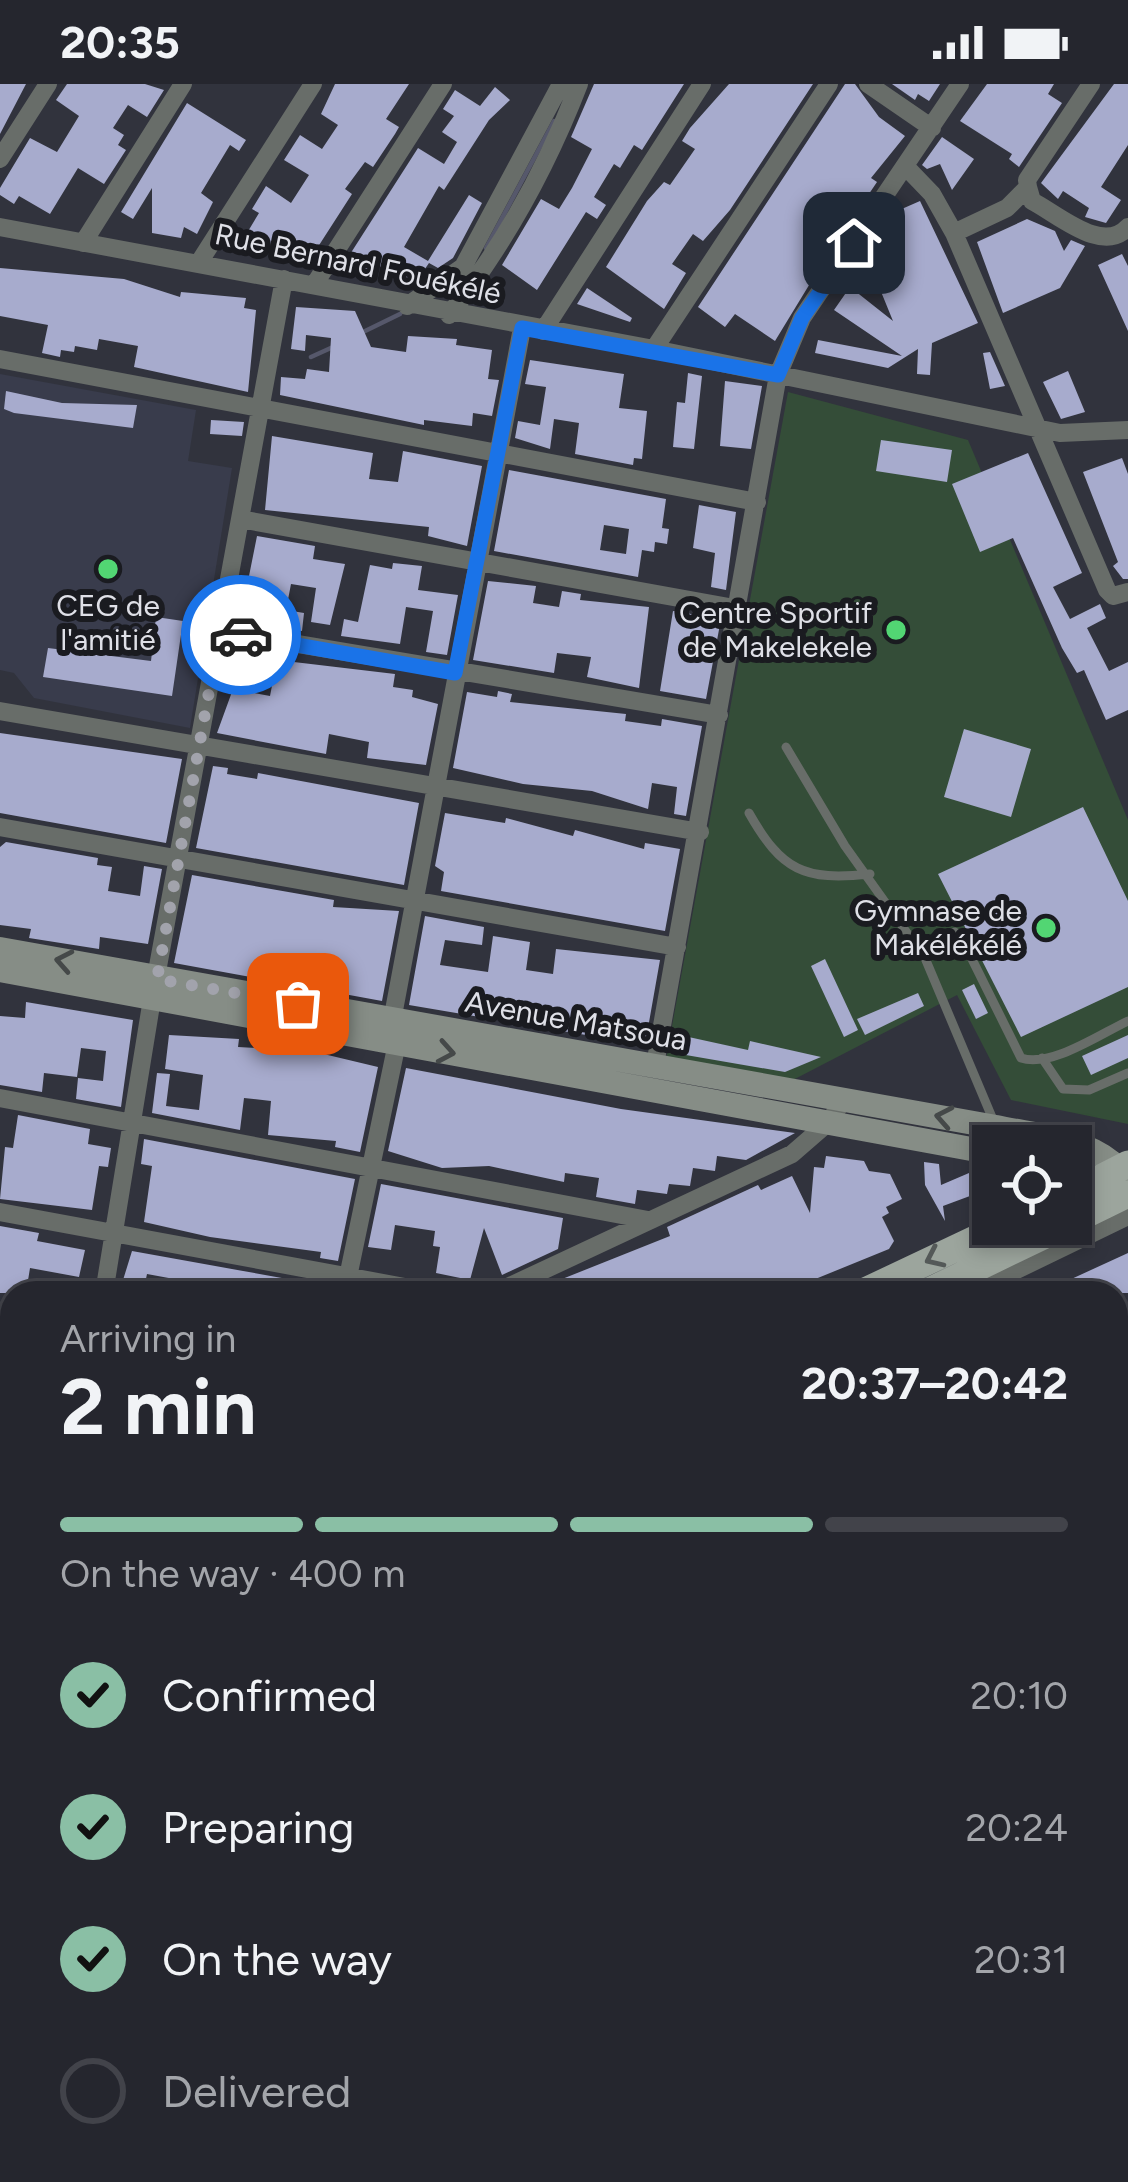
<!DOCTYPE html>
<html lang="en">
<head>
<meta charset="utf-8">
<style>
	:root { --surface:#25262e; --page:#2d2e36; --text:#f1f3f6; --muted:#a3a5aa; --line:#42434a; --accent:#8abfa5 }
	body { margin:0; font-family:Figtree,sans-serif; background:var(--page); color:var(--text); height:100vh; display:flex; flex-direction:column; font-size:45px; white-space:nowrap }
	* { box-sizing:border-box; margin:0 }
	p { font-size:39px; color:var(--muted) }
	.icon { flex:none; width:66px; height:66px; fill:none; stroke:currentColor; stroke-width:2; stroke-linecap:round; stroke-linejoin:round }
	.map { position:relative; flex:1; overflow:hidden }
	.sheet { position:absolute; left:0px; top:1197px; width:1128px; height:903px; display:flex; flex-direction:column; background:var(--surface); border-radius:36px 36px 0 0; box-shadow:0 6px 18px #0003,0 0 0 3px var(--line) }
	.sheet>* { flex:none }
	.controls { position:absolute; left:972px; top:1041px; display:grid; gap:24px }
	.controls a { display:grid; place-items:center; width:120px; height:120px; border-radius:0px; background:var(--surface); box-shadow:0 6px 18px #0003,0 0 0 3px var(--line); font-size:60px }
	.pin { position:absolute; display:grid; place-items:center; width:102px; height:102px; color:#fff; margin:-51px; border-radius:24px; box-shadow:0 6px 18px #0006 }
	.courier { position:absolute; display:grid; place-items:center; width:120px; height:120px; margin:-60px; border:9px solid #1a73e8; border-radius:50%; background:#fff; color:#222; box-shadow:0 3px 15px #0007 }
	.overview em { font-style:normal; font-weight:700 }
	.overview div { display:flex; flex-direction:column-reverse }
	.overview { display:flex; align-items:center; justify-content:space-between; height:204px; padding:0 60px }
	h1 { font-size:78px; font-weight:700; line-height:90px }
	.bar { display:grid; grid-template-columns:repeat(4,1fr); gap:18px 12px; align-content:center; height:144px; padding:0 60px }
	.bar i { height:15px; border-radius:9px; background:var(--line) }
	.bar .on { background:var(--accent) }
	.bar p { grid-column:span 4 }
	ol { padding:0 60px; list-style:none }
	li { display:flex; align-items:center; gap:36px; height:132px }
	li p { margin-inline-start:auto }
	li .icon { padding:12px; border-radius:50%; background:var(--accent); color:#111; stroke-width:4 }
	li:last-child { color:var(--muted) }
	li i { width:66px; height:66px; border:6px solid var(--line); border-radius:50% }
	.status { display:flex; justify-content:space-between; align-items:center; height:84px; padding:0 60px; background:var(--surface); direction:ltr }
	.status svg { height:33px; fill:currentColor }
	.map>svg:first-child { display:block }
	.built { fill:#393c4c }
	.green { fill:#344d38 }
	.lines { fill:none; stroke-linecap:round; stroke-linejoin:round }
	.stream { stroke:#56586b; stroke-width:4.5 }
	.building { fill:#a7abcd; fill-rule:evenodd }
	.lane { stroke:#686d69; stroke-width:9 }
	.street { stroke:#686d69; stroke-width:18 }
	.secondary { stroke:#868d86; stroke-width:24 }
	.primary { stroke:#9ca59d; stroke-width:27 }
	.oneway { stroke:#454949 }
	.oneway2 { stroke:#545958 }
	.done { stroke:#a2a3ac; stroke-width:12; stroke-dasharray:0 21.6 }
	.route { stroke:#1a73e8; stroke-width:15 }
	.poi-dot { fill:#52d673; stroke:#1a1b20; stroke-width:4.5 }
	.labels { text-anchor:middle; stroke-width:12; stroke-linejoin:round; paint-order:stroke }
	.street-label { font-size:30px; fill:#dfe0e7; stroke:#1a1b20 }
	.poi-label { font-size:30px; fill:#dfe0e7; stroke:#1a1b20; text-anchor:end }
</style>
</head>
<body>
<div class="status"><b>20:35</b><svg viewBox="0 0 49 12"><path d="M0 12V9h3v3zM5 12V6h3v6zM10 12V3h3v9zM15 12V0h3v12zM26 1h20v11H26zM47 4h2v5h-2z"/></svg></div>
<div class="map">
<svg width="1128" height="2098" viewBox="0 0 1128 2098">
	<rect width="100%" height="100%" fill="#31333d"/>
	<path class="built" d="M0 290 196 326 188 377 232 384 190 644 34 614 14 589 0 586Z
		M12 2040V2088H58V2098H0V2041Z"/>
	<path class="green" d="M788 308 968 356 1128 736V1040L1011 1016 957 911 789 998 666 975Z"/>
	<g class="lines">
		<path class="stream" d="M486 164 554 37
			M359 250 400 230
			M311 273 333 263
			M1116 1951 1128 1958"/>
	</g>
	<path class="building" d="M0 0H26L0 50Z
		M67 0H145L164 6 147 33 128 21 113 44 124 51 118 61 126 66 104 100 78 84 50 130 19 112 14 120 0 111V104L30 54 57 68 79 32 56 16Z
		M335 0H409L386 35 399 43 395 50 373 83 365 78 345 105 352 110 314 169 284 157 278 167 247 149 259 129 252 125 266 102 291 119 309 91 284 76 300 51 322 65 338 41 321 30Z
		M594 0H684L642 66 634 61 620 84 614 80 594 113 606 121 597 135 586 128 537 206 502 181 541 115 559 125 572 104 592 65 571 53Z
		M729 0H813L730 126 703 157 693 150 672 180 686 189 664 225 606 183 647 117 664 98 670 101 695 65 682 57 690 44Z
		M845 0H855L879 33 905 52 871 94 877 98 850 138 831 124 811 151 831 165 775 257 735 230 725 243 698 223Z
		M892 0H940L929 17 918 10 915 16Z
		M987 0H1054L1048 10 1062 19 1019 83 1009 75 1012 70 960 37Z
		M1114 0H1128V61L1101 103 1121 116 1106 139 1085 133 1089 124 1063 107 1058 115 1041 99Z
		M495 3 510 16 489 36 444 106 439 102 404 163 428 177 469 111 482 119 453 174 438 184 429 179 416 198 411 195 408 200 373 178 367 187 352 184 347 175 418 64 444 80 457 58 442 48 454 32 443 25 455 6 480 22Z
		M187 19 246 56 239 67 230 61 201 109 213 118 197 150 184 143 181 154 152 149V104L133 135 121 128Z
		M942 53 974 75 952 106 940 80 927 85 922 81Z
		M920 117 978 239 932 259 930 291 917 290 918 265 888 284 815 269 818 256 902 272 834 226 850 203 893 237 864 166 887 155 881 141 888 131Z
		M1027 135 1055 147 1064 167 1071 156 1085 162 1060 204 1003 229 977 158Z
		M1122 170 1128 182V247L1098 181Z
		M0 184 124 195 180 213 181 208 246 214 244 224 256 226 248 308 134 283 138 262 99 255 97 266 75 262 74 268 61 266 60 273 42 269 48 241 0 232Z
		M587 204 632 234 630 238 577 220Z
		M296 223 355 227 371 263 406 268 408 252 457 255 456 261 492 266 488 295 499 296 492 332 473 329 472 342 424 336V341L280 311 281 293 305 295 307 285 329 288 331 254 306 251 305 267 291 265Z
		M990 268 1005 302 990 305 983 269Z
		M530 276 624 290 619 324 647 327 642 375 634 374 633 381 575 370 579 339 554 335 550 365 515 354 518 337 540 341 546 303 525 300Z
		M1068 287 1085 328 1061 335 1043 298Z
		M688 289 702 292 694 365 673 363 677 318 685 319Z
		M725 297 762 302 751 365 720 362Z
		M6 307 62 319 137 321 133 344 14 329 4 325Z
		M211 336 244 338 242 352 210 350Z
		M272 352 373 369 369 395 398 398 403 367 482 382 467 462 428 452 429 443 265 426Z
		M881 356 952 366 947 398 876 387Z
		M1028 369 1082 489 1053 503 1070 535 1100 520 1106 534 1087 544 1109 587 1128 578V626L1106 636 1084 586 1077 589 1062 564 1013 454 980 468 952 400Z
		M1122 374 1128 390V495H1123L1113 482 1118 478 1083 388Z
		M509 386 666 415 662 444 669 445 667 460 655 458 654 468 642 466 638 493 494 467ZM604 441 629 445 626 470 600 466Z
		M699 421 736 428 726 506 711 503 715 469 693 464Z
		M257 452 315 462 313 475 345 480 330 541 311 538 316 504 291 500 286 526 304 529 302 547 250 538 254 513 245 512Z
		M393 479 422 482 418 506 458 511 447 571 426 568 433 527 406 523 400 560 341 552 344 535 358 538 370 481 392 485Z
		M488 497 536 502 533 519 559 523 562 507 581 510 580 516 649 523 639 604 587 593 591 573 557 569 554 589 473 576Z
		M673 527 721 535 706 615 660 607Z
		M156 533 183 537 172 612 43 593 48 564 151 577Z
		M240 564 277 570 274 586 237 579Z
		M277 576 395 590 393 603 413 606 412 613 438 620 426 681 367 674 369 658 329 650 326 670 217 649 233 605 270 612Z
		M498 607 512 610 510 618 626 630 625 637 661 642 662 635 702 642 686 732 674 730 677 703 652 699 648 725 592 707 523 700 453 684 467 608 497 613Z
		M964 645 1031 665 1011 733 944 713Z
		M0 649 182 675 166 759 0 729Z
		M213 682 228 684 227 690 257 695 258 689 419 719 404 801 196 764Z
		M1083 723 1128 817V903L1021 953 938 790Z
		M445 729 505 739 506 734 573 752 575 746 644 765 645 759 680 765 665 847 441 807 444 788 435 782Z
		M6 758 98 774 97 781 112 783 108 807 140 812 144 782 162 785 148 860 100 853 99 865 29 854 31 845 0 841V763Z
		M192 791 334 816 333 823 399 827 382 917 174 879Z
		M425 832 484 843 482 861 445 856 440 881 488 888 493 852 530 858 526 886 553 890 556 865 660 876 645 961 409 921Z
		M825 875 858 946 844 953 811 882Z
		M974 900 988 929 976 935 962 906Z
		M918 909 924 922 865 951 857 935Z
		M26 918 133 936 121 1023 76 1015 78 994 103 997 106 967 81 964 77 993 44 989 42 1008 0 1001V932L25 934Z
		M169 951 239 955 238 963 311 967 378 983 360 1068 335 1063 336 1057 268 1051 271 1017 244 1014 240 1046 152 1029 157 989 170 990 166 1022 199 1026 203 991 165 985Z
		M1128 951V974L1091 991 1082 972Z
		M684 952 748 966 750 957 821 973 785 988 680 970Z
		M406 984 621 1025 795 1049 746 1076 717 1072 715 1087 693 1084 690 1102 669 1100 667 1110 637 1106 635 1120 596 1113 599 1094 565 1089 564 1098 489 1082 442 1084 388 1067Z
		M18 1031 90 1045 88 1060 111 1064 108 1083 99 1082 92 1126 0 1115 5 1063 13 1064Z
		M144 1055 355 1095 338 1177 320 1174 321 1168 210 1153 144 1138 152 1082 141 1080Z
		M826 1072 864 1077 869 1087 890 1090 902 1115 886 1123 889 1129 882 1133 894 1157 889 1165 781 1209H527L670 1152 667 1143 758 1101 761 1106 792 1092 810 1129 814 1083 824 1084Z
		M924 1078 939 1080 941 1101 969 1089 978 1109 943 1122 945 1137 925 1101Z
		M381 1100 563 1134 558 1165 502 1191 484 1144 470 1196 436 1189 440 1163 433 1162 435 1147 395 1141 391 1166 368 1163Z
		M0 1142 39 1149 37 1157 85 1166 79 1193 30 1184 26 1209H0Z
		M132 1167 343 1205 346 1209H250L147 1190 143 1209H119Z
		M1128 1169V1209H1073L1067 1197Z"/>
	<g class="lines">
		<path class="lane" d="M786 663 845 762 925 874
			M749 729C782 787 804 797 870 790
			M1042 974 1063 1005 1089 1006 1128 989
			M994 1038 925 874 934 857 955 848 963 857 1021 974C1051 984 1100 950 1128 937
			M801 2088 813 2098
			M657 2098 658 2088"/>
		<path class="street" d="M868 0 932 44
			M0 75 48 0
			M907 84 932 110 954 149 1107 506 1113 512 1128 508
			M1028 103 1032 117C1059 131 1103 171 1128 143
			M0 143 654 265 1060 349 1128 346
			M954 149 1007 124 1028 103 1027 96 1091 0
			M83 159 183 0
			M200 177 313 0
			M314 201 443 0
			M407 222 463 183 561 0
			M449 231C504 161 547 83 579 0
			M543 247 702 0
			M654 265 829 0
			M0 275 757 418
			M240 435 740 525
			M221 547 719 631
			M0 627 700 748
			M0 743 677 863
			M392 937 522 244
			M655 981 778 291 802 234 960 0
			M0 1014 648 1136
			M0 1128 437 1209
			M348 1193 397 959
			M104 1209 152 915 284 195
			M495 1209 792 1070 830 1037 844 1014
			M969 1209 1128 1132
			M0 1253 12 1255
			M1116 1358 1128 1363
			M0 1382 12 1385
			M1116 1435 1128 1428
			M0 1444 12 1437
			M1116 1645 1128 1630
			M0 1824 12 1818
			M1116 1836 1128 1829
			M1116 2049 1128 2032
			M268 2088 272 2098
			M1064 2088 1083 2098 1090 2088
			M526 2098 555 2088
			M944 2098 948 2088"/>
		<path class="secondary" d="M0 865 996 1043C1042 1053 1101 1054 1128 1097
			M0 886 993 1069
			M337 2088 345 2098"/>
		<path class="primary" d="M1071 1109 1128 1080
			M1071 1138 1128 1110
			M861 1209 1007 1140
			M925 1209 1068 1140
			M0 1611 12 1605
			M0 1646 12 1640"/>
	</g>
	<defs><path id="oneway-chevron" d="M-2-3.5L2.5 0L-2 3.5" fill="none" stroke-width="1.6" stroke-linecap="round" stroke-linejoin="round" transform="scale(3)"/></defs>
	<g class="oneway">
		<use href="#oneway-chevron" transform="translate(64 877) rotate(-169)"/>
		<use href="#oneway-chevron" transform="translate(446 968) rotate(10)"/>
		<use href="#oneway-chevron" transform="translate(944 1033) rotate(-169)"/>
	</g>
	<use class="oneway2" href="#oneway-chevron" transform="translate(934 1174) rotate(155)"/>
	<g class="lines">
		<path class="done" d="M241 551 220 547 157 895 298 920"/>
		<path class="route" d="M241 551 455 589 522 244 778 291 802 234 854 159"/>
	</g>
	<g class="poi-dot">
		<circle cx="108" cy="485" r="12"/>
		<circle cx="896" cy="546" r="12"/>
		<circle cx="1046" cy="844" r="12"/>
	</g>
	<g class="labels">
		<g class="street-label">
			<text transform="translate(358 180) rotate(12)" y="10">Rue Bernard Fouékélé</text>
			<text transform="translate(576 937) rotate(10)" y="10">Avenue Matsoua</text>
		</g>
		<g class="poi-label">
			<text x="108" y="532" text-anchor="middle">CEG de<tspan x="108" dy="34">l'amitié</tspan></text>
			<text x="872" y="539">Centre Sportif<tspan x="872" dy="34">de Makelekele</tspan></text>
			<text x="1022" y="837">Gymnase de<tspan x="1022" dy="34">Makélékélé</tspan></text>
		</g>
	</g>
</svg>
<div class="controls">
<a><svg class="icon" aria-label="locate" viewBox="0 0 24 24"><circle cx="12" cy="12" r="6"/><path d="M12 2v4M12 18v4M2 12h4M18 12h4"/></svg></a>
</div>
<div class="pin" style="left:298px;top:920px;background:#ea580c"><svg class="icon" aria-label="bag" viewBox="0 0 24 24"><path d="M5 8h14l-1 12H6zM9 8a3 3 0 0 1 6 0"/></svg></div>
<div class="pin" style="left:854px;top:159px;background:#1f2937"><svg class="icon" aria-label="home" viewBox="0 0 24 24"><path d="M3 11l9-7 9 7M6 9v11h12V9"/></svg></div>
<div class="courier" style="left:241px;top:551px"><svg class="icon" aria-label="car" viewBox="0 0 24 24"><path d="M5 17H2v-5l4-1 3-4h7l3 4 3 1v5h-3M9 17h6M6 11h13"/><circle cx="7" cy="17" r="2"/><circle cx="17" cy="17" r="2"/></svg></div>
<section class="sheet">
<div class="overview"><div><h1>2 min</h1><p>Arriving in</p></div><em>20:37–20:42</em></div>
<div class="bar"><i class="on"></i><i class="on"></i><i class="on"></i><i></i><p>On the way · 400 m</p></div>
<ol>
<li><svg class="icon" aria-label="check" viewBox="0 0 24 24"><path d="M5 12l5 5 9-10"/></svg>Confirmed<p>20:10</p></li>
<li><svg class="icon" aria-label="check" viewBox="0 0 24 24"><path d="M5 12l5 5 9-10"/></svg>Preparing<p>20:24</p></li>
<li><svg class="icon" aria-label="check" viewBox="0 0 24 24"><path d="M5 12l5 5 9-10"/></svg>On the way<p>20:31</p></li>
<li><i></i>Delivered</li>
</ol>
</section>
</div>
</body>
</html>
